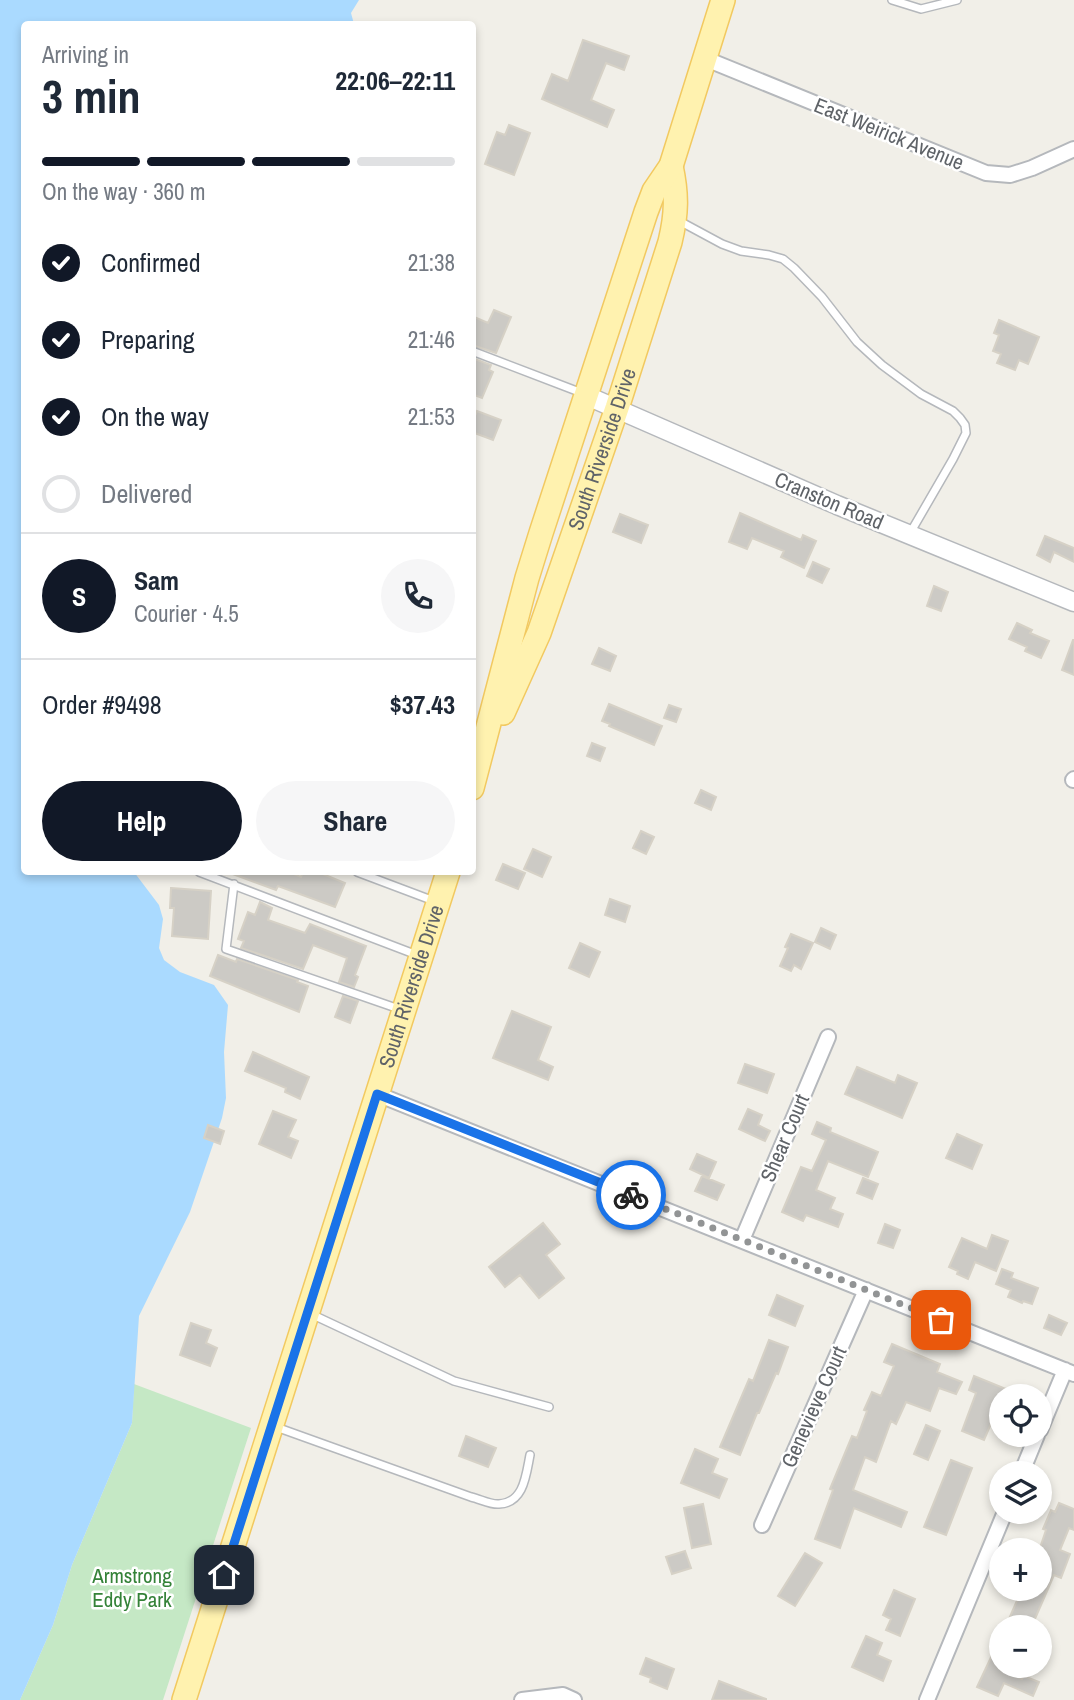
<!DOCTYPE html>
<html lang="en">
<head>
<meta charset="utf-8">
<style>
	:root { --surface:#fff; --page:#f6f6f7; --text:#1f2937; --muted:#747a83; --line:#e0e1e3; --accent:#111827 }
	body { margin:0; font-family:"Archivo Narrow",sans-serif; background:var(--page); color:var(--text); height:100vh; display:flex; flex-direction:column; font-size:26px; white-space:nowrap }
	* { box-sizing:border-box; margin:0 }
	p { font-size:23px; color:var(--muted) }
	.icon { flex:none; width:38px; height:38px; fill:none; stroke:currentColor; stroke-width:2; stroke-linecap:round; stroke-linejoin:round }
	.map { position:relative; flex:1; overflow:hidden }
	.side { position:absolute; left:21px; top:21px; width:455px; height:854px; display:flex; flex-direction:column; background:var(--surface); border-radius:7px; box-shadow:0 4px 10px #0003 }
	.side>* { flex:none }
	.buttons { position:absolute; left:989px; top:1384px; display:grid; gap:14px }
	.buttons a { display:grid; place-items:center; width:63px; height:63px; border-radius:50%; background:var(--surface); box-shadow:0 4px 10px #0003; font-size:35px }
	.pin { position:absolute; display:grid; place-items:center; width:60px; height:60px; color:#fff; margin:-30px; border-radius:14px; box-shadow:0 4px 10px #0006 }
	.courier { position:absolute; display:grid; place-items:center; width:70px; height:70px; margin:-35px; border:5px solid #1a73e8; border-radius:50%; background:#fff; color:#222; box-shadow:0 2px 9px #0007 }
	.summary em { font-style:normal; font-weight:700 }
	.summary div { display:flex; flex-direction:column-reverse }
	.summary { display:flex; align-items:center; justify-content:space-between; height:119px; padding:0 21px }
	h1 { font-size:46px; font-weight:700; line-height:52px }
	.bar { display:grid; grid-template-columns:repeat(4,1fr); gap:10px 7px; align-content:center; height:84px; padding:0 21px }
	.bar i { height:9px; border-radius:5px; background:var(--line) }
	.bar .current { background:var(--accent) }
	.bar p { grid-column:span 4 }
	.line { display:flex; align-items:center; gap:18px; padding:0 21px; border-top:2px solid var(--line) }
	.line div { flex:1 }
	.round { display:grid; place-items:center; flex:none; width:74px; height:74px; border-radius:37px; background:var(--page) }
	ol { padding:0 21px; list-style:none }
	li { display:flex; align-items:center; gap:21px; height:77px }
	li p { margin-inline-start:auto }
	li .icon { padding:7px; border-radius:50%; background:var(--accent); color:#fff; stroke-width:4 }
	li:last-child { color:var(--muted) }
	li i { width:38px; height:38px; border:4px solid var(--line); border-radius:50% }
	.primary-button { display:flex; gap:14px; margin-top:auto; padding:14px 21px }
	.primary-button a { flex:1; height:80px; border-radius:42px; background:var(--accent); color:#fff; font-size:28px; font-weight:700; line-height:80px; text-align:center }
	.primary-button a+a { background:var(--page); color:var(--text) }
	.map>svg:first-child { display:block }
	.green { fill:#c5e8c5 }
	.water { fill:#aadaff }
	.building { fill:#cccac5; stroke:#d6d1c6; stroke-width:2 }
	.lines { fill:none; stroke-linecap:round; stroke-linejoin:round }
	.service-casing { stroke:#b5b8bc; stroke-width:10 }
	.minor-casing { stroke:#b5b8bc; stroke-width:18 }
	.tertiary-casing { stroke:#b5b8bc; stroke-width:21 }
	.primary-casing { stroke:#f2c960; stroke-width:26 }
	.service { stroke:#fff; stroke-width:7 }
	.minor { stroke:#fff; stroke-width:14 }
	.tertiary { stroke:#fff; stroke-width:18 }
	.primary { stroke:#fff2af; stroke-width:23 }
	.done { stroke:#929495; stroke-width:7; stroke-dasharray:0 12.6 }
	.route { stroke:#1a73e8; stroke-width:9 }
	.labels { text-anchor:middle; stroke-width:5; stroke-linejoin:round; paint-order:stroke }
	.street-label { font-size:21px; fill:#5f6368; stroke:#fff }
	.park-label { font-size:21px; fill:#348238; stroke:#fff }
</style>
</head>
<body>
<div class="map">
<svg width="1074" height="1700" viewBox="0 0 1074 1700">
	<rect width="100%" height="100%" fill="#f1efe8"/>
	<path class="green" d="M134 1384 251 1428 163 1700H20L53 1625 72 1565 132 1423Z"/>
	<path class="water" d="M0 0H359L351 13 354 24H24V872H134L159 905 163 919 159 948 164 960 180 972 214 985 228 1005 224 1052 226 1098 222 1118 190 1212 139 1316 132 1423 72 1565 53 1625 20 1700H0Z"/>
	<path class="building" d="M583 40 629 56 624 70 606 63 591 100 614 110 607 127 542 99 552 74 568 81Z
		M509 125 530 133 514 175 485 164 497 132 505 135Z
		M494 310 511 317 496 353 472 345V316L488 323Z
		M999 320 1039 337 1028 364 1019 360 1015 370 997 363 1001 354 993 351 999 335 994 333Z
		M472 358 491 365 489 370 493 372 482 398 472 394Z
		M477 411 501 420 493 440 472 432V422Z
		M740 513 801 540 803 535 816 541 804 568 781 557 784 551 752 538 747 549 729 542Z
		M620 514 648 525 641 543 613 532Z
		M1045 536 1074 548V562L1054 552 1050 562 1037 555Z
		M813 562 829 569 822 583 807 576Z
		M934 586 948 592 941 611 927 606Z
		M1017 623 1032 630 1030 633 1049 641 1041 658 1025 651 1027 647 1009 639Z
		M1073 640H1074V675L1062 670Z
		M599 648 616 656 610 671 592 664Z
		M609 704 662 726 654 745 609 726 610 724 602 721Z
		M669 705 681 709 676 722 664 718Z
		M592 743 605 748 600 761 587 756Z
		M701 790 716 797 711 810 695 803Z
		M641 831 654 837 646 854 633 848Z
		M533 849 551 857 542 877 524 869Z
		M503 864 525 873 518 889 496 880Z
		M230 872H289L301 877 303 872H318L345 883 335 907 278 886 276 890 230 873Z
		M171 888 211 891 208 939 172 936 174 908H170Z
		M610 899 630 906 625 922 605 915Z
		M260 902 272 908 268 920 305 933 310 924 366 946 355 975 358 977 354 987 339 982 347 958 313 945 303 969 241 948 244 941 238 939 248 912 255 915Z
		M821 928 836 935 830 949 815 942Z
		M791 934 813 943 801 969 794 965 791 971 780 966 788 948 785 947Z
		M580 943 600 952 589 977 569 968Z
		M218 955 236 962 237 959 298 980 297 982 308 986 299 1012 210 976Z
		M343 996 358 1001 350 1023 335 1017Z
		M512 1011 551 1027 538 1060 553 1067 548 1080 493 1058Z
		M253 1052 309 1077 300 1099 285 1092 286 1088 245 1071Z
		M745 1064 774 1074 767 1093 738 1083Z
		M857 1067 895 1083 898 1075 917 1083 902 1118 845 1094Z
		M748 1109 762 1115 758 1125 770 1131 765 1141 739 1129Z
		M273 1111 296 1120 288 1137 298 1141 291 1158 259 1144Z
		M817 1122 831 1128 830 1132 878 1152 868 1177 828 1161 816 1190 835 1198 830 1209 843 1214 838 1227 806 1215 803 1221 782 1212 801 1167 812 1171 826 1140 812 1134Z
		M208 1125 224 1131 220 1144 204 1138Z
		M957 1134 982 1145 972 1169 946 1158Z
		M697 1154 716 1162 709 1178 690 1169Z
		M702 1176 724 1185 717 1200 695 1191Z
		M863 1178 878 1184 872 1199 857 1193Z
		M543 1223 560 1244 546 1255 564 1278 539 1298 520 1275 505 1287 489 1267Z
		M885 1224 900 1230 893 1248 878 1243Z
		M992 1235 1008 1241 996 1271 975 1262 968 1279 957 1274 958 1271 949 1267 962 1238 987 1249Z
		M1002 1269 1013 1273 1011 1278 1038 1288 1032 1304 1023 1301 1022 1303 1008 1297 1011 1290 996 1284Z
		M777 1295 803 1306 795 1326 769 1315Z
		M1049 1315 1067 1323 1061 1335 1044 1328Z
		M191 1323 211 1330 206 1343 217 1348 210 1366 180 1355Z
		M769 1340 788 1347 778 1374 776 1373 759 1413H757L740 1455 720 1447 749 1379 753 1381Z
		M892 1344 940 1364 937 1372 962 1382 956 1394 939 1388 930 1411 906 1402 896 1424 891 1421 876 1462 865 1457 853 1490 907 1512 901 1527 854 1508 840 1548 815 1539 833 1490 830 1489 852 1436 857 1438 867 1411 864 1410 872 1392 881 1396 894 1366 884 1362Z
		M974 1376 1006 1389 984 1440 962 1431 976 1393 969 1390Z
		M926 1425 940 1431 928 1460 914 1454Z
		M466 1436 496 1448 488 1467 459 1456Z
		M695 1449 718 1459 712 1473 727 1479 719 1498 681 1483Z
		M951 1460 972 1468 946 1535 924 1527Z
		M1059 1503 1074 1509V1530L1069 1528 1060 1550 1070 1554 1061 1578 1054 1575 1031 1628H1005L1022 1589H1040V1548L1046 1530 1043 1529 1051 1510 1055 1512Z
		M703 1504 711 1544 692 1548 684 1508Z
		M685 1551 691 1568 672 1574 666 1557Z
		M805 1553 822 1563 795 1606 778 1596Z
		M894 1590 915 1599 900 1636 886 1630 891 1619 883 1615Z
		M866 1636 882 1643 877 1655 891 1661 883 1681 852 1667Z
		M1001 1636V1670L1022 1679 1024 1676 1039 1682 1033 1696 1004 1683 998 1696 977 1687Z
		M646 1658 674 1669 667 1689 650 1682 651 1678 640 1674Z
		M719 1681 766 1699V1700H712Z"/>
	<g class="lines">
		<defs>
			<path id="service" d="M892 0 921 9 957 0
				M676 222 683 223 722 244 741 251 769 255 783 259 794 268 822 297 857 342 882 365 921 394 953 411 960 418 965 425 966 433 953 459 909 535
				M472 351 582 393
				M199 872 417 955
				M357 872 434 901
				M234 884 226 949 399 1009
				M311 1314 454 1381 549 1407
				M276 1427 471 1497C480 1499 491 1505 499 1504 524 1503 526 1475 530 1455"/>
			<path id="minor" d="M706 59 986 173 1010 175 1032 168 1074 149
				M1073 780 1074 779
				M377 1094 1074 1374
				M742 1240 828 1037
				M1040 1430 1065 1370
				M1021 1474 1037 1435
				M762 1525 866 1290
				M522 1700 563 1695 574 1700
				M927 1700 1005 1512"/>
			<path id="tertiary" d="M585 395 837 505 1074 602"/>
			<g id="primary">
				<path id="s1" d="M503 713 539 633 617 408 670 242C677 213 677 194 671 166"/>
				<path d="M472 788 527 578 541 533 646 212 654 191 671 166 723 0"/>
				<path id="s2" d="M184 1700 448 872"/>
			</g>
		</defs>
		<use href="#service" class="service-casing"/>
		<use href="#minor" class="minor-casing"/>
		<use href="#tertiary" class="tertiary-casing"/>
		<use href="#primary" class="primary-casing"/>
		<use href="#service" class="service"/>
		<use href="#minor" class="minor"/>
		<use href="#tertiary" class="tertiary"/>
		<use href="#primary" class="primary"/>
	</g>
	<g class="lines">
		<path class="done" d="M631 1195 941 1320"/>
		<path class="route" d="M224 1575 377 1094 631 1195"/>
	</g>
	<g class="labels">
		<g class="street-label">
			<text transform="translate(889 134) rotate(22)" y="7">East Weirick Avenue</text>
			<text dy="7" stroke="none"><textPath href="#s1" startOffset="282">South Riverside Drive</textPath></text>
			<text transform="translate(829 501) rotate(23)" y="7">Cranston Road</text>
			<text dy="7" stroke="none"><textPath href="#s2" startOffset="749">South Riverside Drive</textPath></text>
			<text transform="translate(785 1138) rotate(-67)" y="7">Shear Court</text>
			<text transform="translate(814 1407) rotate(-66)" y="7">Genevieve Court</text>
		</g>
		<g class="park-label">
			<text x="132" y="1583">Armstrong<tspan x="132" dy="24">Eddy Park</tspan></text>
		</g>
	</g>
</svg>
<div class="buttons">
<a><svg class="icon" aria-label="locate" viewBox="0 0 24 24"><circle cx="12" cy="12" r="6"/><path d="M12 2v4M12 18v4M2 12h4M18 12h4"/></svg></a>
<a><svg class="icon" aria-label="layers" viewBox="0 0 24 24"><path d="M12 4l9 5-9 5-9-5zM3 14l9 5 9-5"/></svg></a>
<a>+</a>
<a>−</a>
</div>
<div class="pin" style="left:941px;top:1320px;background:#ea580c"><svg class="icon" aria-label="bag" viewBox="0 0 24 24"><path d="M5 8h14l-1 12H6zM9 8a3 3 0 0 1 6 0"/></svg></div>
<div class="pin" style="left:224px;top:1575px;background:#1f2937"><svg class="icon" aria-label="home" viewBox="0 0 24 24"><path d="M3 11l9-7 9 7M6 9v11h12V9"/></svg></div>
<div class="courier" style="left:631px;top:1195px"><svg class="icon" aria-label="bike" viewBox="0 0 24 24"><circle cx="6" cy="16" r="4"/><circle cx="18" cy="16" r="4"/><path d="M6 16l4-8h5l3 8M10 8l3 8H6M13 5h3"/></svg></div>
<section class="side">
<div class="summary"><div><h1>3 min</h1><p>Arriving in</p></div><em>22:06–22:11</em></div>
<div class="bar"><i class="current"></i><i class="current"></i><i class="current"></i><i></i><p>On the way · 360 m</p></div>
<ol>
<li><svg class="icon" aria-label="check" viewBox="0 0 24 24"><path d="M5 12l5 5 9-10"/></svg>Confirmed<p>21:38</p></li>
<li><svg class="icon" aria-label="check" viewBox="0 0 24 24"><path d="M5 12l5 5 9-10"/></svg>Preparing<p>21:46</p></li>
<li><svg class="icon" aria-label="check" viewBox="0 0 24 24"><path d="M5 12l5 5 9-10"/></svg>On the way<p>21:53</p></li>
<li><i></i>Delivered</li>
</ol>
<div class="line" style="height:126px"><b class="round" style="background:var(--accent);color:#fff">S</b><div><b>Sam</b><p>Courier · 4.5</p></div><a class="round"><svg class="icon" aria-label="phone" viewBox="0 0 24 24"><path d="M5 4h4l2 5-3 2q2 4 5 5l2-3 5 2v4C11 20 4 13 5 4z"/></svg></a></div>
<div class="line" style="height:91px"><div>Order #9498</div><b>$37.43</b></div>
<div class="primary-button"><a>Help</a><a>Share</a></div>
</section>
</div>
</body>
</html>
